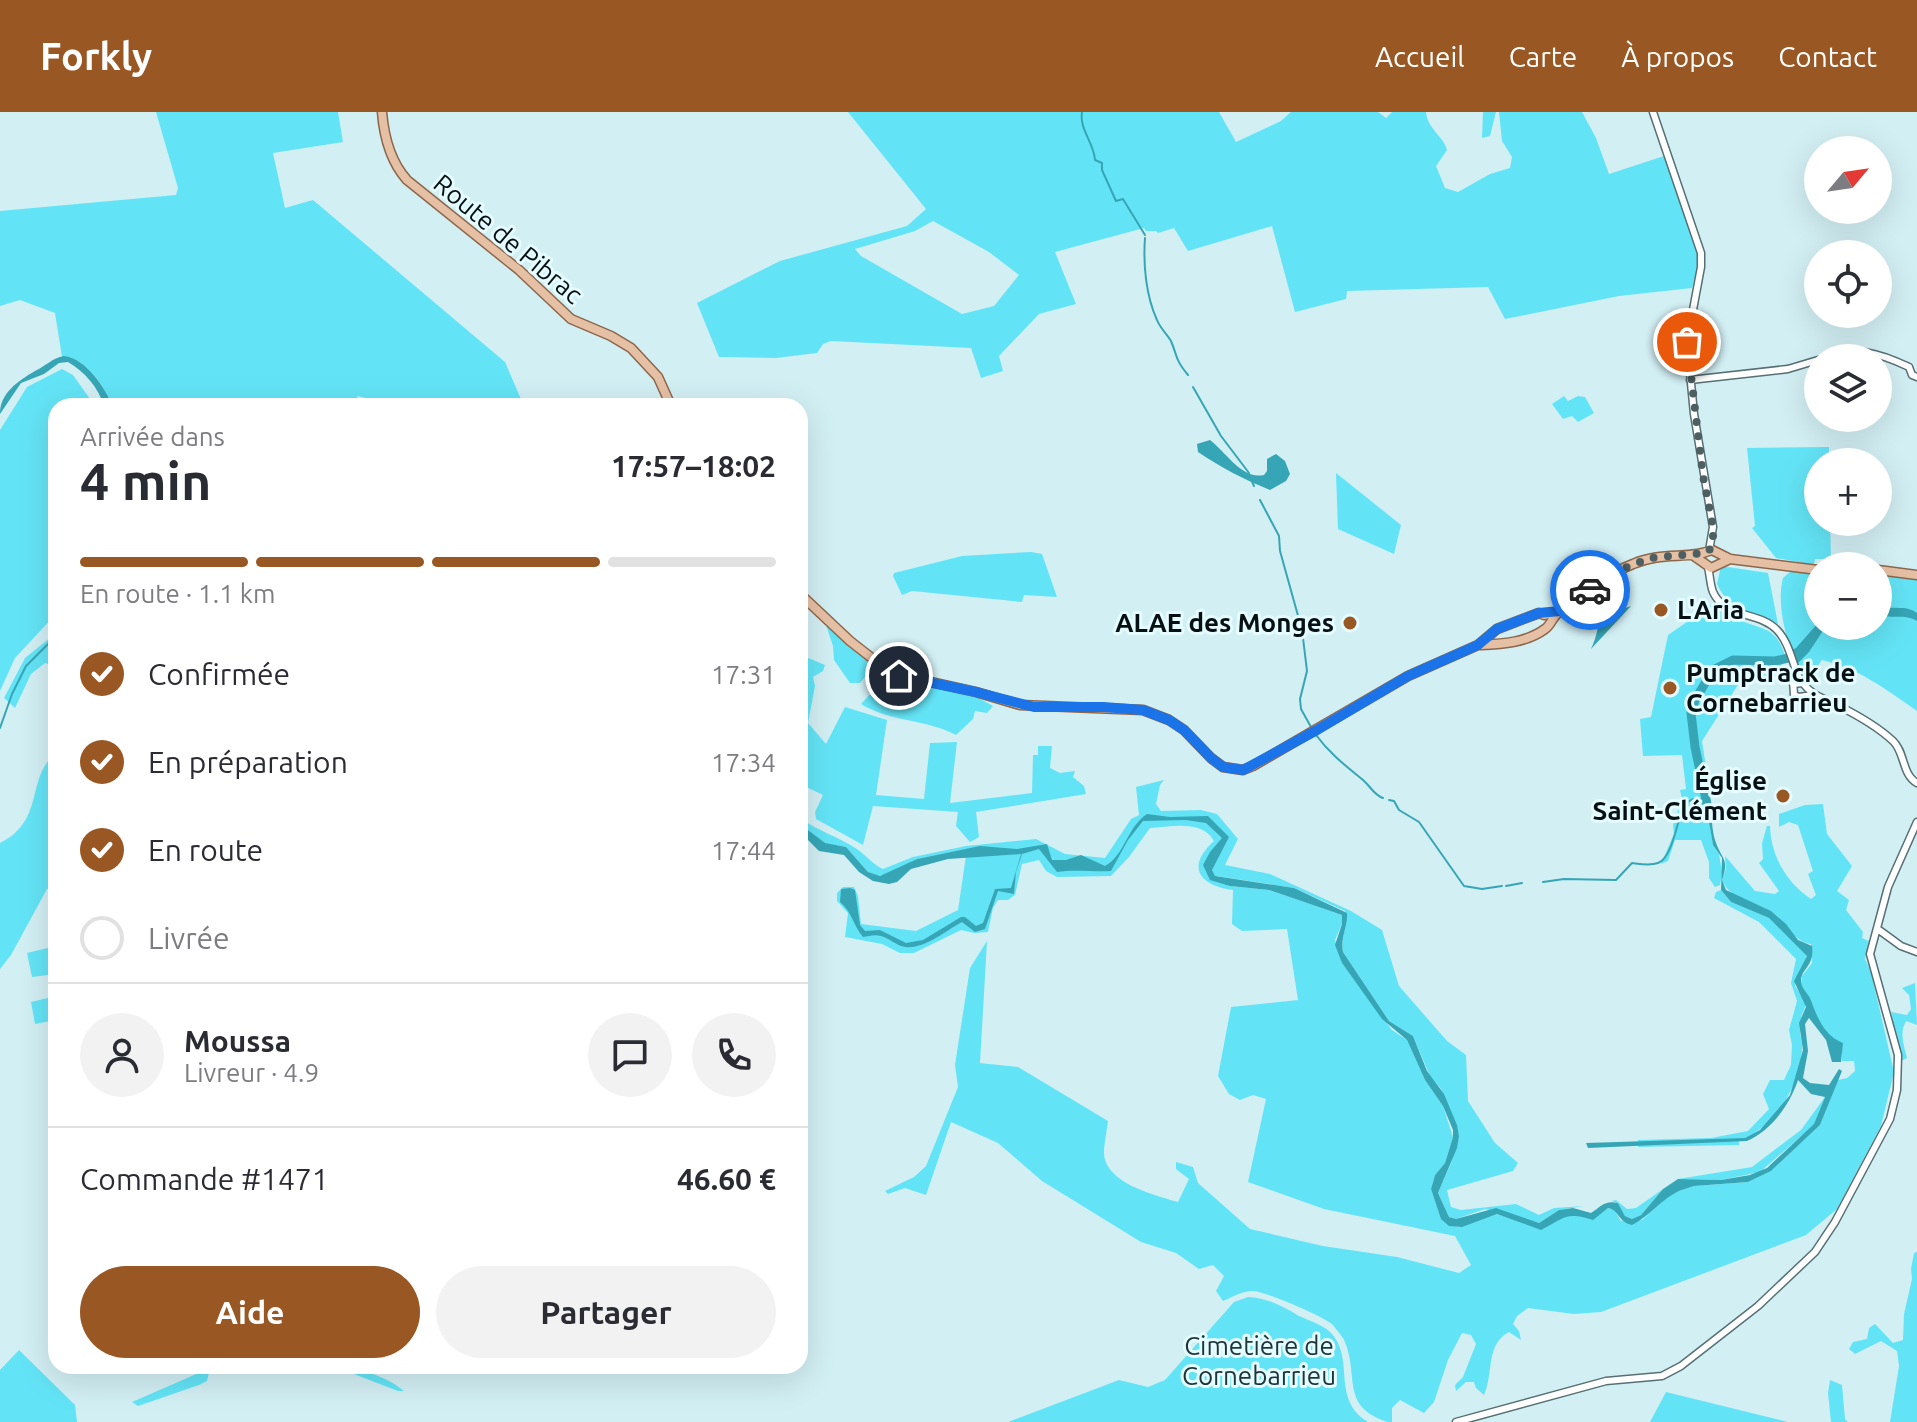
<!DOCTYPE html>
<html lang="fr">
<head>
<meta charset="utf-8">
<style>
	:root { --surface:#fff; --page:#f2f2f3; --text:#2b2b33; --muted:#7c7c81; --line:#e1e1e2; --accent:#995823 }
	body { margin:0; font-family:Ubuntu,sans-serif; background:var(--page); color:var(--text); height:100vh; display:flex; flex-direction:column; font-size:30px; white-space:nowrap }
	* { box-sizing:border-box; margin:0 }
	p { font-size:26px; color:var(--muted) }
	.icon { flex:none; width:44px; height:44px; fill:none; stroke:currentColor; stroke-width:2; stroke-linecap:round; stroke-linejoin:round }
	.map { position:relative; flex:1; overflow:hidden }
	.panel { position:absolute; left:48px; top:286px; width:760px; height:976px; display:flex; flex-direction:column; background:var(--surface); border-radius:24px; box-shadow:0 8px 32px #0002 }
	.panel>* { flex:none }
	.needle { width:52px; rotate:61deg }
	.buttons { position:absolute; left:1804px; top:24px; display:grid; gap:16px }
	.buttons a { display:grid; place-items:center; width:88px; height:88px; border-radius:50%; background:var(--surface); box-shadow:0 8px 32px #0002; font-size:40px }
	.pin { position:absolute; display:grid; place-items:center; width:68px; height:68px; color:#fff; margin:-34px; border:4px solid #fff; border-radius:50%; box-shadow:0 2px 8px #0007 }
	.courier { position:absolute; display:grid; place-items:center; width:80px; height:80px; margin:-40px; border:6px solid #1a73e8; border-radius:50%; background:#fff; color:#222; box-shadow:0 2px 10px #0007 }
	.head em { font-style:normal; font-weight:700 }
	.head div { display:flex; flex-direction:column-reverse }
	.head { display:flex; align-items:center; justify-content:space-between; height:136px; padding:0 32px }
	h1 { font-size:52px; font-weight:700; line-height:60px }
	.bar { display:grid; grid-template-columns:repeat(4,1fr); gap:12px 8px; align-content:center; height:96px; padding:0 32px }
	.bar i { height:10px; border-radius:6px; background:var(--line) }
	.bar .current { background:var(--accent) }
	.bar p { grid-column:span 4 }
	.line { display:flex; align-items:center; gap:20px; padding:0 32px; border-top:2px solid var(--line) }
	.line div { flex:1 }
	.round { display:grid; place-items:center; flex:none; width:84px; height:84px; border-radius:42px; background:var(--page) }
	ol { padding:0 32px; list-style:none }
	li { display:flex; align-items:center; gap:24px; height:88px }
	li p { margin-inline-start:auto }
	li .icon { padding:8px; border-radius:50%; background:var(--accent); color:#fff; stroke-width:4 }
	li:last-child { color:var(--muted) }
	li i { width:44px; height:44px; border:4px solid var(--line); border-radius:50% }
	.cta { display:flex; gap:16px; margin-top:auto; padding:16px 32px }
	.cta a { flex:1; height:92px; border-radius:48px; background:var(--accent); color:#fff; font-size:32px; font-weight:700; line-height:92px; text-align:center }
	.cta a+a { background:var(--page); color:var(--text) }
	header { display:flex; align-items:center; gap:48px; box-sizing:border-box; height:112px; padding:0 40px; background:var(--accent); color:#fff }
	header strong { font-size:38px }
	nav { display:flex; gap:44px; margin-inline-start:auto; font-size:28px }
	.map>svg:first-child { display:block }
	.green { fill:#63e4f6; fill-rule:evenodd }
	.water { fill:#36a6b6 }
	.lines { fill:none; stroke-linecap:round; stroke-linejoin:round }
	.stream { stroke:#36a6b6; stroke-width:2 }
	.river { stroke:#36a6b6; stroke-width:9 }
	.minor-casing { stroke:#567074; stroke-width:9 }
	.major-casing { stroke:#8d674b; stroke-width:11 }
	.minor { stroke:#fff; stroke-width:6 }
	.major { stroke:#e6c0a5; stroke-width:8 }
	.done { stroke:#4e5f62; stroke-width:8; stroke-dasharray:0 14.4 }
	.route { stroke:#1a73e8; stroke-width:10 }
	.poi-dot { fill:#995823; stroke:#e4fbff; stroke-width:3 }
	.labels { text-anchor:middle; stroke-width:6; stroke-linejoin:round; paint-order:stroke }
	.street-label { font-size:26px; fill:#071113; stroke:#e4fbff }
	.poi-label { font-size:26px; font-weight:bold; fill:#071113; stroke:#e4fbff; text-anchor:start }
	.park-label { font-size:26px; fill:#1d3539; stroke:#e4fbff }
</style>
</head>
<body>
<header>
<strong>Forkly</strong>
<nav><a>Accueil</a><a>Carte</a><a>À propos</a><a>Contact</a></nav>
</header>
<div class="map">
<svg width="1917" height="1310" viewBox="0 0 1917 1310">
	<rect width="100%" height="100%" fill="#d2eff4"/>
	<path class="green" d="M156 0H338L343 30 273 41 285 96 313 88 505 250 524 294H382L366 286 357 284 359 289 370 294H113C104 274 86 245 62 245L55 201 20 188 0 194V99L176 83 178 76Z
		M848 0H1219L1236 30 1281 9 1291 0H1378L1386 6 1392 0H1426C1428 18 1443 23 1447 38L1436 54 1445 76 1458 80 1490 62 1510 56 1512 45 1502 29 1499 0H1582L1596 26 1609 62 1664 44 1696 133 1699 150 1692 176 1619 184 1505 207 1488 175 1347 179 1346 187 1295 200 1272 114 1188 139 1174 116 1158 121 1156 119H1146L1144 116 1055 140 1076 192 1039 202 999 244 1003 259 981 266 971 236 831 229 823 232 817 241 776 246 719 245 697 191 780 149 907 114 926 97ZM933 109 989 140 1019 163 994 194 962 202 861 144 855 137 915 119Z
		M1483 0H1496L1490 24 1482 26Z
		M62 257 73 263 95 294H56V502L15 546 0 579V318L27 275Z
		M1564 284 1568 289 1578 284 1585 285 1594 301 1578 310 1572 304 1563 307 1552 292Z
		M1829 335V350H1818V410H1830L1831 447H1815L1814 453 1776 446 1752 416 1755 414 1747 336Z
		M1336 361 1401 413 1394 442 1338 417Z
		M1031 440 1042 442 1057 485 1024 483 1022 490 912 479 902 483 893 464 894 461 962 444Z
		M1721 454 1768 461 1778 512C1752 497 1731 502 1717 472Z
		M1791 459 1818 461V514H1878V460L1917 466V599C1887 578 1858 556 1822 548L1807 570 1801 567C1790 536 1775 499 1783 466Z
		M1713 492C1722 498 1730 505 1741 509 1770 519 1777 517 1787 549L1763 565 1741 568 1702 629 1710 681V685L1706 686 1713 733 1719 742 1722 760 1720 773 1715 775 1709 766V750L1701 728H1675L1668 749 1661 752 1674 722 1673 713 1682 687 1680 678 1686 677 1682 643 1643 644 1640 607 1651 605 1668 523Z
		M826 513 898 570 896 589 914 593 920 573 973 583 993 594 987 601 975 599 973 607 956 623C926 607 890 610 861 592L873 579 884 586C886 572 881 566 868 561L860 571H850L834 548 833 534Z
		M56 521V554L45 551 31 562 15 596 4 586 25 546Z
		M806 545 825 553 823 559 813 565 815 574 808 611 826 632 845 595 887 608 876 683 924 687 930 631 957 630 950 691 1032 681 1033 643H1038V634H1052L1050 656 1060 661 1075 659 1073 665 1084 674 1086 682 976 700 979 725 970 730 956 714 958 700 873 694 863 733 816 707 815 700 823 683 800 672V549Z
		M56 641V773L47 777 11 843 0 857V731C46 708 25 666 56 641Z
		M1164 668 1160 673 1156 692 1161 699 1201 698 1217 702 1238 727 1225 753 1270 762 1351 799 1382 818 1399 874 1447 929 1466 943 1468 989 1495 1031 1518 1051 1513 1059 1447 1078 1451 1095 1461 1098 1516 1092 1539 1103 1554 1096 1584 1094 1559 1098 1539 1111 1485 1097 1456 1107 1449 1105 1438 1081 1451 1051 1459 1024 1441 977 1430 964 1413 924 1389 909 1343 840C1340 825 1349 813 1345 799L1294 776 1216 764 1230 774 1269 778 1342 803V812L1335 828 1342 851 1392 918 1407 928 1425 968 1443 994 1453 1025 1445 1051 1435 1063 1431 1077 1440 1103 1457 1115 1497 1102 1523 1110 1549 1114C1564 1101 1575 1102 1593 1107L1608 1096 1614 1098 1621 1109 1642 1108 1668 1084 1679 1079 1694 1074 1748 1070 1771 1059 1820 1013 1838 968 1847 966 1855 959 1854 949H1842V931L1831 927 1815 903 1801 872 1802 864 1812 851 1811 832C1792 829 1787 810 1773 801 1755 788 1731 790 1722 768L1726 756 1725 744 1755 779 1775 782 1779 779 1759 751 1763 747 1762 731 1767 714H1770C1771 744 1786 770 1811 787L1816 783 1808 762 1813 759 1798 713 1789 710 1779 715V702L1805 693 1823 692 1827 722 1852 754 1837 779 1849 788 1846 798 1863 820 1862 826 1869 829 1865 847 1871 860 1894 960 1881 1014 1837 1097 1806 1123 1601 1200 1574 1202 1528 1196 1517 1204 1513 1212 1519 1219 1521 1228 1509 1220C1485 1233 1494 1261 1484 1283L1476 1276 1474 1270H1466L1456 1279 1455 1273 1463 1265 1476 1232 1471 1223 1462 1221 1448 1248 1434 1290 1424 1301 1400 1288 1392 1296V1310H1388C1339 1295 1360 1263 1344 1228 1342 1224 1336 1217 1333 1213 1325 1205 1264 1179 1253 1179 1242 1179 1233 1185 1223 1189L1216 1179 1224 1164 1213 1153 1199 1157 1176 1141 1141 1130 1042 1069 998 1031 951 1010 926 1083 905 1076 888 1082 885 1079 914 1065 926 1054 958 975 955 953 970 856 987 829 980 951 1018 955 1108 1009C1107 1019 1104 1031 1104 1041 1105 1071 1154 1083 1178 1090L1189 1067 1176 1057V1050L1193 1055 1198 1071 1250 1117 1323 1134 1397 1145 1459 1161 1471 1153 1455 1124 1324 1097 1248 1070 1266 987 1253 983 1240 988 1229 982 1218 964 1231 895 1298 888 1287 817 1242 819 1232 812 1233 778C1200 774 1185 755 1214 729 1202 707 1170 715 1150 716L1129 745 1111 764 1057 765 1046 759 1039 748 1022 752 1015 783 1008 788H998L993 796 988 820 974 821 961 818 914 841H900L882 832 845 825 848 801 837 789V781L843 775H854L858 784 861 812 916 819 958 798 967 737 917 747 887 763 876 764 868 760 846 735 825 732 800 712V706C818 719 839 725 857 737 867 744 872 752 883 757L913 745 966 734 1036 727 1065 742 1105 746 1131 707 1139 703 1136 675Z
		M1721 778 1731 790 1769 806 1807 843C1803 856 1798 858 1795 874 1814 901 1801 891 1800 914 1799 922 1803 931 1802 939 1799 974 1775 1017 1739 1028V1033L1638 1035V1028L1711 1026 1748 1019 1769 997 1763 982 1770 968H1784L1791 953 1792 933 1789 918 1797 889 1791 871 1796 847 1759 810 1714 786 1716 780Z
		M56 834V862L32 865 27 841Z
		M1915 871 1917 913 1906 909C1899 921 1904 934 1907 946L1901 949 1891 900 1907 903 1911 897 1909 883 1902 876Z
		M56 884V908L35 912 31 890Z
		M1825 985 1814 1013 1760 1060 1721 1068 1678 1067 1752 1055 1801 1018Z
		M1663 1077 1641 1103 1632 1107 1625 1104 1618 1091 1611 1089 1616 1088 1627 1097 1636 1096Z
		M1917 1140V1310H1890L1899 1254 1897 1239 1881 1229 1855 1242 1849 1237 1853 1230 1867 1227 1869 1216 1875 1212 1893 1231 1903 1228 1904 1202 1912 1167 1911 1157 1914 1141Z
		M1248 1185C1268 1186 1282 1194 1299 1204 1310 1209 1324 1213 1332 1222 1355 1249 1331 1287 1368 1310H1008L1119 1268 1148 1275 1165 1268 1234 1190Z
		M19 1238 75 1293 77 1310H0V1258Z
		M333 1254C354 1254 389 1265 404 1279H398Z
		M210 1256 207 1269 199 1273 138 1294 132 1290Z
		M1830 1268 1842 1273 1845 1307 1848 1310H1831L1828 1281Z
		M1666 1280 1788 1310H1650Z"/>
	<path class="water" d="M64 244C87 247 104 275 113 294H104C98 275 85 260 68 250L59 251 44 262 21 271 0 302C0 281 18 269 35 259 46 254 52 246 64 244Z
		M1210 328C1226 340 1242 368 1264 363L1267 359V347L1276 342 1285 349 1290 362 1286 369 1270 378C1245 368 1220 355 1198 340L1197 332Z
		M1878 493C1892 499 1905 492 1917 501V509C1905 501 1891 508 1878 502Z
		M1631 494 1591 537C1598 523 1597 510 1607 497L1625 496Z
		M1818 511V514H1826L1809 540 1795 554 1790 539 1796 536Z
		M1710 685C1712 699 1711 718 1716 731 1723 749 1729 747 1722 768L1726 778 1771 799 1786 812 1798 828 1812 834C1815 854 1801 857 1801 869 1801 875 1807 881 1810 886 1817 904 1823 923 1843 931L1841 950H1832L1826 928 1809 906 1805 912 1808 939 1803 966 1810 971 1829 973 1839 957 1842 959 1820 1013 1771 1059 1748 1070 1694 1074 1679 1079C1661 1087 1650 1104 1632 1113 1618 1110 1619 1098 1608 1096L1593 1108C1565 1099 1564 1107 1541 1118L1497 1102 1462 1115 1449 1114 1441 1107 1431 1077 1435 1063 1445 1051 1453 1025V1018L1443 994 1425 968 1407 928 1382 907 1342 851 1335 833 1342 812V803L1269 778 1230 774 1210 768 1203 753 1210 740 1222 726 1206 711 1186 708 1143 709 1128 728 1111 759C1092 760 1075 757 1057 760L1039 737 1022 742 1016 760 1014 782 998 779 985 817 975 820 962 810C947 818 923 838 905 835 897 834 889 826 881 824 875 822 869 824 863 825 853 813 852 800 840 790L841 777 850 776 855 778 860 813 865 819 880 818 906 831 923 828 961 805H965L976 814 983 811 995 777 1011 776 1021 742 948 747 911 757 897 770 889 772 873 769 859 760 844 743 819 739 800 720V712L825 731 846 735 868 760 880 764 917 747 980 734 1017 737 1047 732 1052 748H1066L1081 743 1105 754C1125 743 1127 715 1147 702L1170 705 1208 704 1229 725 1212 758 1215 764 1294 776 1347 801C1348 815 1340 825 1343 840L1389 909 1413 924 1427 959 1444 982 1457 1013 1459 1024 1457 1036 1438 1081 1449 1105 1456 1107 1496 1096 1539 1111 1559 1098 1573 1096 1591 1101C1601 1095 1604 1088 1618 1091L1625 1104 1632 1107 1641 1103 1663 1077 1678 1067 1721 1068 1750 1063 1767 1056 1814 1012 1825 985 1811 982 1798 968C1790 992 1772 1018 1747 1029L1588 1036 1586 1031 1745 1026 1760 1018 1790 983 1803 938 1799 911 1806 895 1794 869 1807 844 1769 806 1731 790 1721 778 1722 746 1713 733 1705 686Z"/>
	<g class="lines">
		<path class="stream" d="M1082 0C1079 17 1094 31 1095 48L1102 51V58L1116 89 1123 87 1145 123
			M1145 126C1143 153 1146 184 1157 208 1160 216 1167 222 1171 229 1178 246 1175 247 1188 263
			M1193 275 1221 324 1249 361
			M1251 367 1254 374
			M1260 388 1279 424 1280 439 1302 518 1307 559 1300 587 1301 597 1311 615
			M0 616 12 582 26 554 56 524
			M1316 623C1330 642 1346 654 1363 668 1371 675 1374 683 1383 686
			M1389 688 1394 689 1399 698 1419 710 1464 774 1482 777 1502 774
			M1543 770 1564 767 1616 768 1632 751C1640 752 1650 754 1658 751 1672 747 1678 706 1684 692L1693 687H1707
			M1506 774 1522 771"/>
		<path class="river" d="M1708 697 1695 635 1691 601 1695 588 1713 558 1733 548 1775 549 1797 544"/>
		<defs>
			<path id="minor" d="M1653 0 1701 141V155L1687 230 1694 302 1713 415 1709 439
				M1823 246C1855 233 1879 241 1909 255
				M1909 255 1912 263 1917 265
				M1690 268 1788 257 1818 248
				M1708 455C1710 463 1710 472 1713 480 1725 507 1759 499 1777 518 1790 531 1793 555 1801 570
				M1793 568 1794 583 1799 585 1813 583
				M1793 572 1803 571C1812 584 1826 587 1839 594 1857 603 1878 615 1893 629 1905 640 1902 663 1917 671
				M1879 818 1901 834 1917 840
				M1456 1310 1606 1269 1662 1264 1681 1254 1758 1194 1815 1140 1835 1110 1890 1007 1897 978 1898 943 1870 842 1888 775 1917 710"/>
			<path id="major" d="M382 0C384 25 390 49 407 68L519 158 571 207 611 224 631 236 658 265 671 294
				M1694 444 1711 456 1730 447
				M1878 458 1917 463
				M800 482 850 529 891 561 976 580 1020 593 1143 598 1169 608 1184 618 1211 646 1223 655 1243 658 1253 654 1408 564 1478 533 1497 517 1539 501 1544 503 1560 499
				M1480 533C1501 532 1526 531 1545 517 1551 513 1553 504 1560 499 1582 482 1607 462 1633 452 1663 439 1688 448 1712 438L1730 447 1818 458"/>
		</defs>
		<use href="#minor" class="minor-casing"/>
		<use href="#major" class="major-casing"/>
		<use href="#minor" class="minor"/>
		<use href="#major" class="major"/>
	</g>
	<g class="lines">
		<path class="done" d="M1590 478 1620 458 1650 446 1705 441 1709 439 1713 430V415L1703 364 1687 230"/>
		<path class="route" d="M899 564 976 580 1034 595H1103L1143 598 1169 608 1184 618 1211 646 1223 655 1243 658 1317 618 1408 564 1478 533 1497 517 1539 501 1560 499 1590 478"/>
	</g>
	<g class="poi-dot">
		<circle cx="1661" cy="498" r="8"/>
		<circle cx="1350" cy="511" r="8"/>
		<circle cx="1670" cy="576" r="8"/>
		<circle cx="1783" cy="684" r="8"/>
	</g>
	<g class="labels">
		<g class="street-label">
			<text transform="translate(508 127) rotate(40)" y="9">Route de Pibrac</text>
		</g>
		<g class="poi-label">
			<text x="1677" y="507">L'Aria</text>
			<text x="1334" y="520" text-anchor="end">ALAE des Monges</text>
			<text x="1686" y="570">Pumptrack de<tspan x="1686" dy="30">Cornebarrieu</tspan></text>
			<text x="1767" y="678" text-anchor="end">Église<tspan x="1767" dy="30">Saint-Clément</tspan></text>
		</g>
		<g class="park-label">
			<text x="1259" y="1243">Cimetière de<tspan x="1259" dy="30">Cornebarrieu</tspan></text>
		</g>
	</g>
</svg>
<div class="buttons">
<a><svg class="needle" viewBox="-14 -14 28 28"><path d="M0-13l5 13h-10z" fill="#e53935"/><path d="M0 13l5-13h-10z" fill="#7c7c81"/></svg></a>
<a><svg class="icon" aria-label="locate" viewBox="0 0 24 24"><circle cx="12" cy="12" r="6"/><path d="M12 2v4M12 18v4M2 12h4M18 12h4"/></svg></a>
<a><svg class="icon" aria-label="layers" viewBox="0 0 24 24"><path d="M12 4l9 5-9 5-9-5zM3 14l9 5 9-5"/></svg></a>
<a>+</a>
<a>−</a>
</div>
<div class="pin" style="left:1687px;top:230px;background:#ea580c"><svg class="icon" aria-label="bag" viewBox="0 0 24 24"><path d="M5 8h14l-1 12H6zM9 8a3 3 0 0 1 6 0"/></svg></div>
<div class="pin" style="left:899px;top:564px;background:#1f2937"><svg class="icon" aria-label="home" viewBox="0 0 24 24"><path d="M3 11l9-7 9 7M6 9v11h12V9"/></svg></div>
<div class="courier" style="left:1590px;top:478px"><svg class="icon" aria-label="car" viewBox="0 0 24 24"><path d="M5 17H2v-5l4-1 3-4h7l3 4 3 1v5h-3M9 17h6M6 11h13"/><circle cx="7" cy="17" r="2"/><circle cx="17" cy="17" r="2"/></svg></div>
<section class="panel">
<div class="head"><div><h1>4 min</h1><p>Arrivée dans</p></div><em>17:57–18:02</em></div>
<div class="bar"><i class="current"></i><i class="current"></i><i class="current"></i><i></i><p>En route · 1.1 km</p></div>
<ol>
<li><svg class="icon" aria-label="check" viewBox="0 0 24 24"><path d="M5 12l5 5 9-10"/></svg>Confirmée<p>17:31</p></li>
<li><svg class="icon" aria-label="check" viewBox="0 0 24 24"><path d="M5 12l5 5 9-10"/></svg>En préparation<p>17:34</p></li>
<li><svg class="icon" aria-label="check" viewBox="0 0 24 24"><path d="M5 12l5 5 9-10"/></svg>En route<p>17:44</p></li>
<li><i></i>Livrée</li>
</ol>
<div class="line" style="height:144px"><a class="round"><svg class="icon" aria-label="person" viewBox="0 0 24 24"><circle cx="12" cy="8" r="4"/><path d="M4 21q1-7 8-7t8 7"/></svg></a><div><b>Moussa</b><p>Livreur · 4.9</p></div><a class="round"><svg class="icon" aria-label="chat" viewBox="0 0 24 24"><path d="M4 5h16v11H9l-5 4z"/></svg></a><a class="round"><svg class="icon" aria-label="phone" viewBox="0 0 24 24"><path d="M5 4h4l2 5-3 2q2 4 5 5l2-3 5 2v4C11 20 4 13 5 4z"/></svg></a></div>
<div class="line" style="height:104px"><div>Commande #1471</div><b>46.60 €</b></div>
<div class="cta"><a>Aide</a><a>Partager</a></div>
</section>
</div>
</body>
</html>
